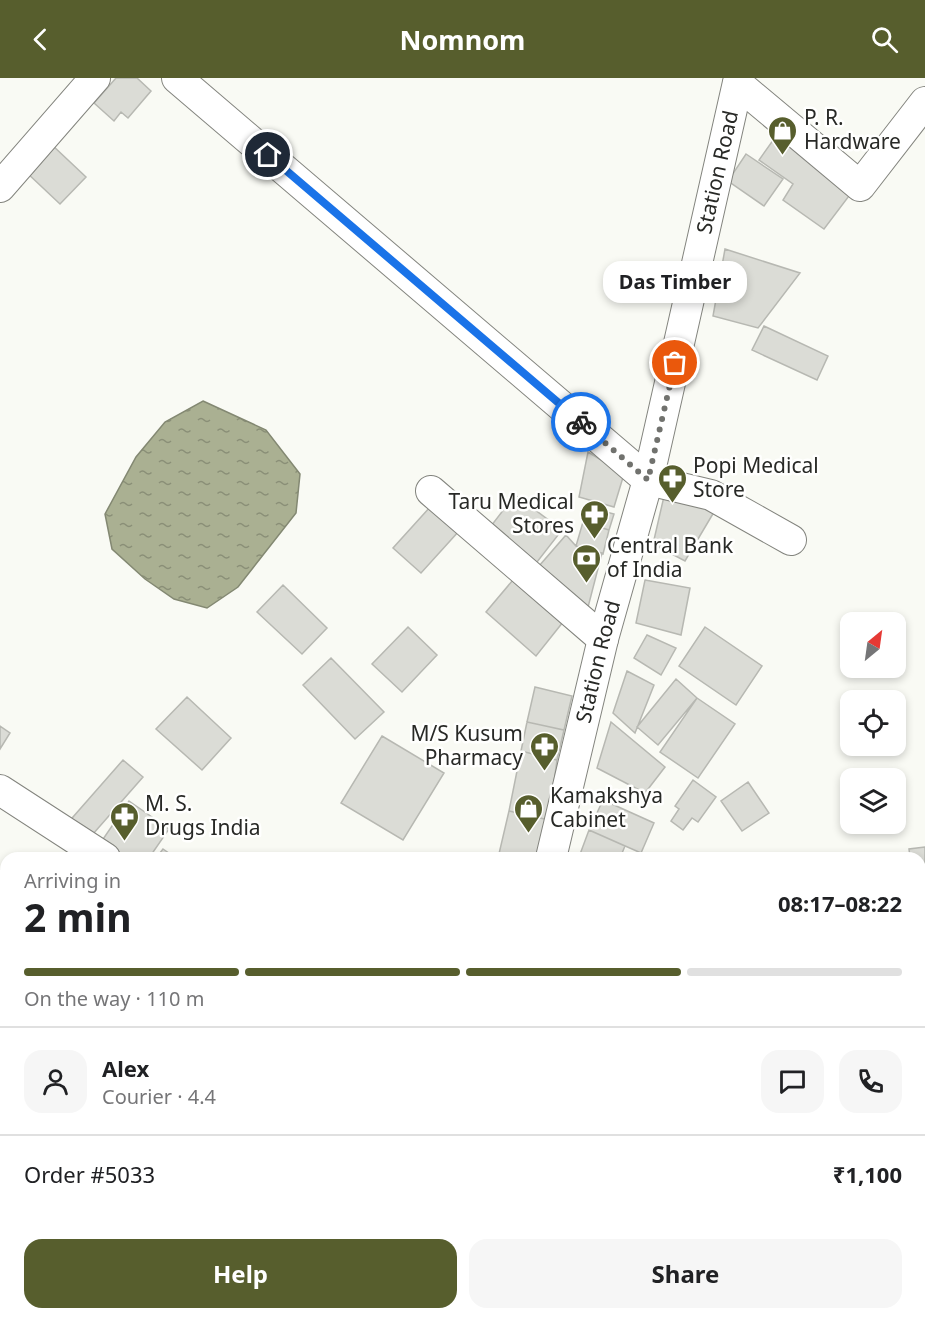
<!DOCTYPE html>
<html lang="en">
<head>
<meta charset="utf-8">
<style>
	:root { --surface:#fff; --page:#f6f6f6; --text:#202124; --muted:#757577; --line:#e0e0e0; --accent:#575e2d }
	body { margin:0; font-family:"Noto Sans",sans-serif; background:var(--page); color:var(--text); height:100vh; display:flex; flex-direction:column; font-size:22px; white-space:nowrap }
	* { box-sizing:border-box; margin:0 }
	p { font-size:20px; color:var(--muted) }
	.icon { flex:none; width:33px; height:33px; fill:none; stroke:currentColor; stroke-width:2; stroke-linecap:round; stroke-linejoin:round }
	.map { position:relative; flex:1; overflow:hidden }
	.details { position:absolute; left:0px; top:774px; width:926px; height:468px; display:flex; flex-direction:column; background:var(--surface); border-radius:18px 18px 0 0; box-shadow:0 3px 9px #0003 }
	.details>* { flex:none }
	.needle { width:39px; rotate:29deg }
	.tools { position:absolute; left:840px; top:534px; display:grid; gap:12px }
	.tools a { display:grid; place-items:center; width:66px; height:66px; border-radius:12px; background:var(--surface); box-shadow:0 3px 9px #0003; font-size:30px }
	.pin { position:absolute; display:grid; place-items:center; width:51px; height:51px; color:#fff; margin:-26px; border:3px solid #fff; border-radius:50%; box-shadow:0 2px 6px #0007 }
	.courier { position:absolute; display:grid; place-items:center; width:60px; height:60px; margin:-30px; border:4px solid #1a73e8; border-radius:50%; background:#fff; color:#222; box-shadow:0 2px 8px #0007 }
	.bubble { position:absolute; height:42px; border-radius:18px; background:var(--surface); box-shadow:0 3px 9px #0003; font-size:20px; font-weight:700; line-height:42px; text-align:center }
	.overview em { font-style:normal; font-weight:700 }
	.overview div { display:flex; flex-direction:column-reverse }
	.overview { display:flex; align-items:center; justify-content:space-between; height:102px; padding:0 24px }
	h1 { font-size:39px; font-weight:700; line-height:45px }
	.bar { display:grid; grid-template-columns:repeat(4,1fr); gap:9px 6px; align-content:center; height:72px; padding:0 24px }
	.bar i { height:8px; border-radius:4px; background:var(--line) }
	.bar .selected { background:var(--accent) }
	.bar p { grid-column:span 4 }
	.line { display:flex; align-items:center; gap:15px; padding:0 24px; border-top:2px solid var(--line) }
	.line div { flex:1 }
	.round { display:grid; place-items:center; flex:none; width:63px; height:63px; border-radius:18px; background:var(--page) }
	.action { display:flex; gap:12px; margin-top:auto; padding:12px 24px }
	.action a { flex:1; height:69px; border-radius:18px; background:var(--accent); color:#fff; font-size:24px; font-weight:700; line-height:69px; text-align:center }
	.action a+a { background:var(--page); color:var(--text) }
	header { display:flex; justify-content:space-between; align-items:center; height:78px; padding:0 24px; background:var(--accent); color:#fff; font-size:27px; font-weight:700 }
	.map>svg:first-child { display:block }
	.water { fill:url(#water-ripples); stroke:#838872; stroke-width:1.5 }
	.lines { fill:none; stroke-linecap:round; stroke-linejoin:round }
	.stream { stroke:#838872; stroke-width:8 }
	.building { fill:#dbdcd6; stroke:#b7b8b2; stroke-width:1.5 }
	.street-casing { stroke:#83847e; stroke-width:32 }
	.primary-casing { stroke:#83847e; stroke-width:35 }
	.street { stroke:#fff; stroke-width:30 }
	.primary { stroke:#fff; stroke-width:33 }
	.done { stroke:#71726e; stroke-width:6; stroke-dasharray:0 10.8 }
	.route { stroke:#1a73e8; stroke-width:8 }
	.labels { text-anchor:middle; stroke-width:5; stroke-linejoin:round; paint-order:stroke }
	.poi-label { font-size:21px; fill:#282926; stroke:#fffffe; text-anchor:start }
	.street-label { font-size:21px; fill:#282926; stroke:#fffffe }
</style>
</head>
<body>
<header><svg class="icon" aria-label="back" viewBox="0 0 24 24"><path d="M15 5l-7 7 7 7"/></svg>Nomnom<svg class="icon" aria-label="search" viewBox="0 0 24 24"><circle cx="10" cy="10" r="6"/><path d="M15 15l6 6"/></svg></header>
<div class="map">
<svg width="925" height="1242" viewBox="0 0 925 1242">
	<defs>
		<pattern id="water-ripples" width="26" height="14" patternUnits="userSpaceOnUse" patternTransform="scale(1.5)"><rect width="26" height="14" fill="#aab092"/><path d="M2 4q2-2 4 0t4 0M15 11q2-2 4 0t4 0" fill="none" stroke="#8a8f77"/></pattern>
	</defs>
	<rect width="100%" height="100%" fill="#f9faf4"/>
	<path class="water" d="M203 323 266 352 300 396 296 435 238 509 207 530 174 521 145 501 112 471 105 436 136 379 165 344Z"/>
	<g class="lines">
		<path class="stream" d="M0 1123 6 1122"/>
	</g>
	<path class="building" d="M116 0H137L151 13 128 40 121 34 114 43 94 25Z
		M776 58 852 114 824 151 783 122 793 106 759 82Z
		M51 66 86 99 60 126 25 93Z
		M746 76 783 101 764 128 728 103Z
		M725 171 800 195 758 250 713 238Z
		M764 248 828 278 817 302 752 272Z
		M588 374 624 396 614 429 579 419Z
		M665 414 714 434 685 483 653 466Z
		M515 417 562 452 530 493 484 457Z
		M431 428 459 453 421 495 393 470Z
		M587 429 614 436 609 452 583 444Z
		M583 444 609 452 603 476 576 468Z
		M566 457 576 468 602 475 586 537 533 495Z
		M518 496 567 539 536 578 486 534Z
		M645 502 690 510 681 557 636 545Z
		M283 507 327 550 302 576 257 534Z
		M408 549 437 577 402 614 372 586Z
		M705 549 762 588 736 627 679 588Z
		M647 557 676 570 661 597 634 580Z
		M331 580 384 634 355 661 303 607Z
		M627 593 654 607 635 655 613 635Z
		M676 601 697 620 658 667 637 649Z
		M535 609 572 618 564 652 527 644Z
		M187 619 231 660 202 692 156 651Z
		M697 620 735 646 698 700 660 674Z
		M527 644 564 652 557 682 521 673Z
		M611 644 665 689 645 715 597 690Z
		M0 648 10 655 0 671Z
		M382 658 444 695 403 762 341 725Z
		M521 673 557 682 549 742 509 733Z
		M123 682 143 699 86 764 66 747Z
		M693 702 716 719 698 744 692 740 683 752 671 743 679 731 675 728Z
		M748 704 769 735 742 753 721 723Z
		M603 722 654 745 641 775 589 752Z
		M129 723 169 751 149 780H118L99 767Z
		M509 733 549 742 540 780H498Z
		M589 752 625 768 620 780 579 779Z
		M925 769V814H920V780H910L909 771Z
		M163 771 176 780H156Z
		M909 777 910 780H895L894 778Z
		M6 791V851L2 852 0 840V792Z
		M6 872V925L0 926V873Z
		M925 885V923L920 924V886Z
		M6 982V1013L0 1015V983Z
		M920 1038 925 1041V1084L920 1094Z
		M6 1081V1118L4 1119 0 1101V1082Z
		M920 1227 925 1231V1242H863L867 1236H920Z
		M98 1236H163L165 1242H83L82 1241Z
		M400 1236H447L441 1242H406Z
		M537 1236H584L579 1242H533Z"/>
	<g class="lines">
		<defs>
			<g id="street">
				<path d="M177 0 648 402 711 417 791 462"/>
				<path d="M738 6 860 108 925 24"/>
				<path d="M0 109 95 0"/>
				<path d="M431 413 603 561"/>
				<path d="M0 712 105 780"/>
				<path id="s1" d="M551 780 603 561 648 402 739 0"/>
				<path d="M920 1106 925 1109"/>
				<path d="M77 1236 79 1242"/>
				<path d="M479 1236 488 1242"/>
				<path d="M789 1236 798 1242"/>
			</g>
			<path id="primary" d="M920 850 925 849
				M0 1042 6 1040"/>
		</defs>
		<use href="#street" class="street-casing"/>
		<use href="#primary" class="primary-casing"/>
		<use href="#street" class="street"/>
		<use href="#primary" class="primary"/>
	</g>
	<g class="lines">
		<path class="done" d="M581 344 648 402 675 285"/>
		<path class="route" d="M268 77 581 344"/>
	</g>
	<defs>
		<symbol id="shop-pin" viewBox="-11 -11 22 30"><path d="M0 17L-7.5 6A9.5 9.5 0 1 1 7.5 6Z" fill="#575e2d" stroke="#fffffe"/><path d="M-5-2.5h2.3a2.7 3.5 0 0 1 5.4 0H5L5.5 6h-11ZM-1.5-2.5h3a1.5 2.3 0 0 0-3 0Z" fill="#fff"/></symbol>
		<symbol id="pharmacy-pin" viewBox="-11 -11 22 30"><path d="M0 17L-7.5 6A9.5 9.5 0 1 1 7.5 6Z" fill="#575e2d" stroke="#fffffe"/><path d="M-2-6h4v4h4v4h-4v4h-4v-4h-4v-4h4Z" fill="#fff"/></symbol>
		<symbol id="bank-pin" viewBox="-11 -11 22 30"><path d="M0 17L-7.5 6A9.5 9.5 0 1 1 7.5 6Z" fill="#575e2d" stroke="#fffffe"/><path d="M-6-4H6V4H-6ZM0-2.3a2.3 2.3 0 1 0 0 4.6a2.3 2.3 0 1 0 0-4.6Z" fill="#fff"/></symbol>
	</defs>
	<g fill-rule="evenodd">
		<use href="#shop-pin" x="766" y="36" width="33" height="45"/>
		<use href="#pharmacy-pin" x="656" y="384" width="33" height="45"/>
		<use href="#pharmacy-pin" x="578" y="420" width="33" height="45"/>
		<use href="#bank-pin" x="570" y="464" width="33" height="45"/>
		<use href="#pharmacy-pin" x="528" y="652" width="33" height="45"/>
		<use href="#shop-pin" x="512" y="714" width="33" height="45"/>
		<use href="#pharmacy-pin" x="108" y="722" width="33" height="45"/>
	</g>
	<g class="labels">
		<g class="poi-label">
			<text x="804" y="47">P. R.<tspan x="804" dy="24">Hardware</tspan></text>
			<text x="693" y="395">Popi Medical<tspan x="693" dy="24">Store</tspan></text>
			<text x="574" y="431" text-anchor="end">Taru Medical<tspan x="574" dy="24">Stores</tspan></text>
			<text x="607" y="475">Central Bank<tspan x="607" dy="24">of India</tspan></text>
			<text x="523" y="663" text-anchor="end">M/S Kusum<tspan x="523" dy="24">Pharmacy</tspan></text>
			<text x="550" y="725">Kamakshya<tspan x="550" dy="24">Cabinet</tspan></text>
			<text x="145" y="733">M. S.<tspan x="145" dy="24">Drugs India</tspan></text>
		</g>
		<g class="street-label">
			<text dy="7" stroke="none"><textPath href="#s1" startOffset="706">Station Road</textPath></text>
			<text dy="7" stroke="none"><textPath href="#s1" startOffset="202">Station Road</textPath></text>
		</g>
	</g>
</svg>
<div class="tools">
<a><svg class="needle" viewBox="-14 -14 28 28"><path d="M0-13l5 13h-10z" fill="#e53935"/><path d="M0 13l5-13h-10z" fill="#757577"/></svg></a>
<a><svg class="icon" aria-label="locate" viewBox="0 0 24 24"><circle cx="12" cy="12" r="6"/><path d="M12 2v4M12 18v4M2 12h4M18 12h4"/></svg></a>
<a><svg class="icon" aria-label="layers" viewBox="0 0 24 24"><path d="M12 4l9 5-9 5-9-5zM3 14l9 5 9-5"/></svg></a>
</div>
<div class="pin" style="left:675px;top:285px;background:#ea580c"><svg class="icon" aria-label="bag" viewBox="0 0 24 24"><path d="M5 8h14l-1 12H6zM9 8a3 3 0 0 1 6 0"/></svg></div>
<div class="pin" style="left:268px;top:77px;background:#1f2937"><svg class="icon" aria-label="home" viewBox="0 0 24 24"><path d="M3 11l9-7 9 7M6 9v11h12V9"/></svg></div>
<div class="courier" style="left:581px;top:344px"><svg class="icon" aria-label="bike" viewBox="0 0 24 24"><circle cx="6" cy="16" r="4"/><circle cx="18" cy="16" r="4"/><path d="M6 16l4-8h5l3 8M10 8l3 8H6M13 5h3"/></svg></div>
<div class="bubble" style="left:603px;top:183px;width:144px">Das Timber</div>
<section class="details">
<div class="overview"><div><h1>2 min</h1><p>Arriving in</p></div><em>08:17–08:22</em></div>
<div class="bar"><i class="selected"></i><i class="selected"></i><i class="selected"></i><i></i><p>On the way · 110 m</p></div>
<div class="line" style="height:108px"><a class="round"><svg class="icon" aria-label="person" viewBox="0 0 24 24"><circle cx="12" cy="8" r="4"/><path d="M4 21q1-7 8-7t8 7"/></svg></a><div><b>Alex</b><p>Courier · 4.4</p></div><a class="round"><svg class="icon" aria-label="chat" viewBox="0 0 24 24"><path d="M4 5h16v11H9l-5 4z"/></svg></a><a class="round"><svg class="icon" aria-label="phone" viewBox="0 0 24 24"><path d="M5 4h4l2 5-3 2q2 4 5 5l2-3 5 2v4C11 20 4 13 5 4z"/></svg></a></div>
<div class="line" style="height:78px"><div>Order #5033</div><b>₹1,100</b></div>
<div class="action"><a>Help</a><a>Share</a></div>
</section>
</div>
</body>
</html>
